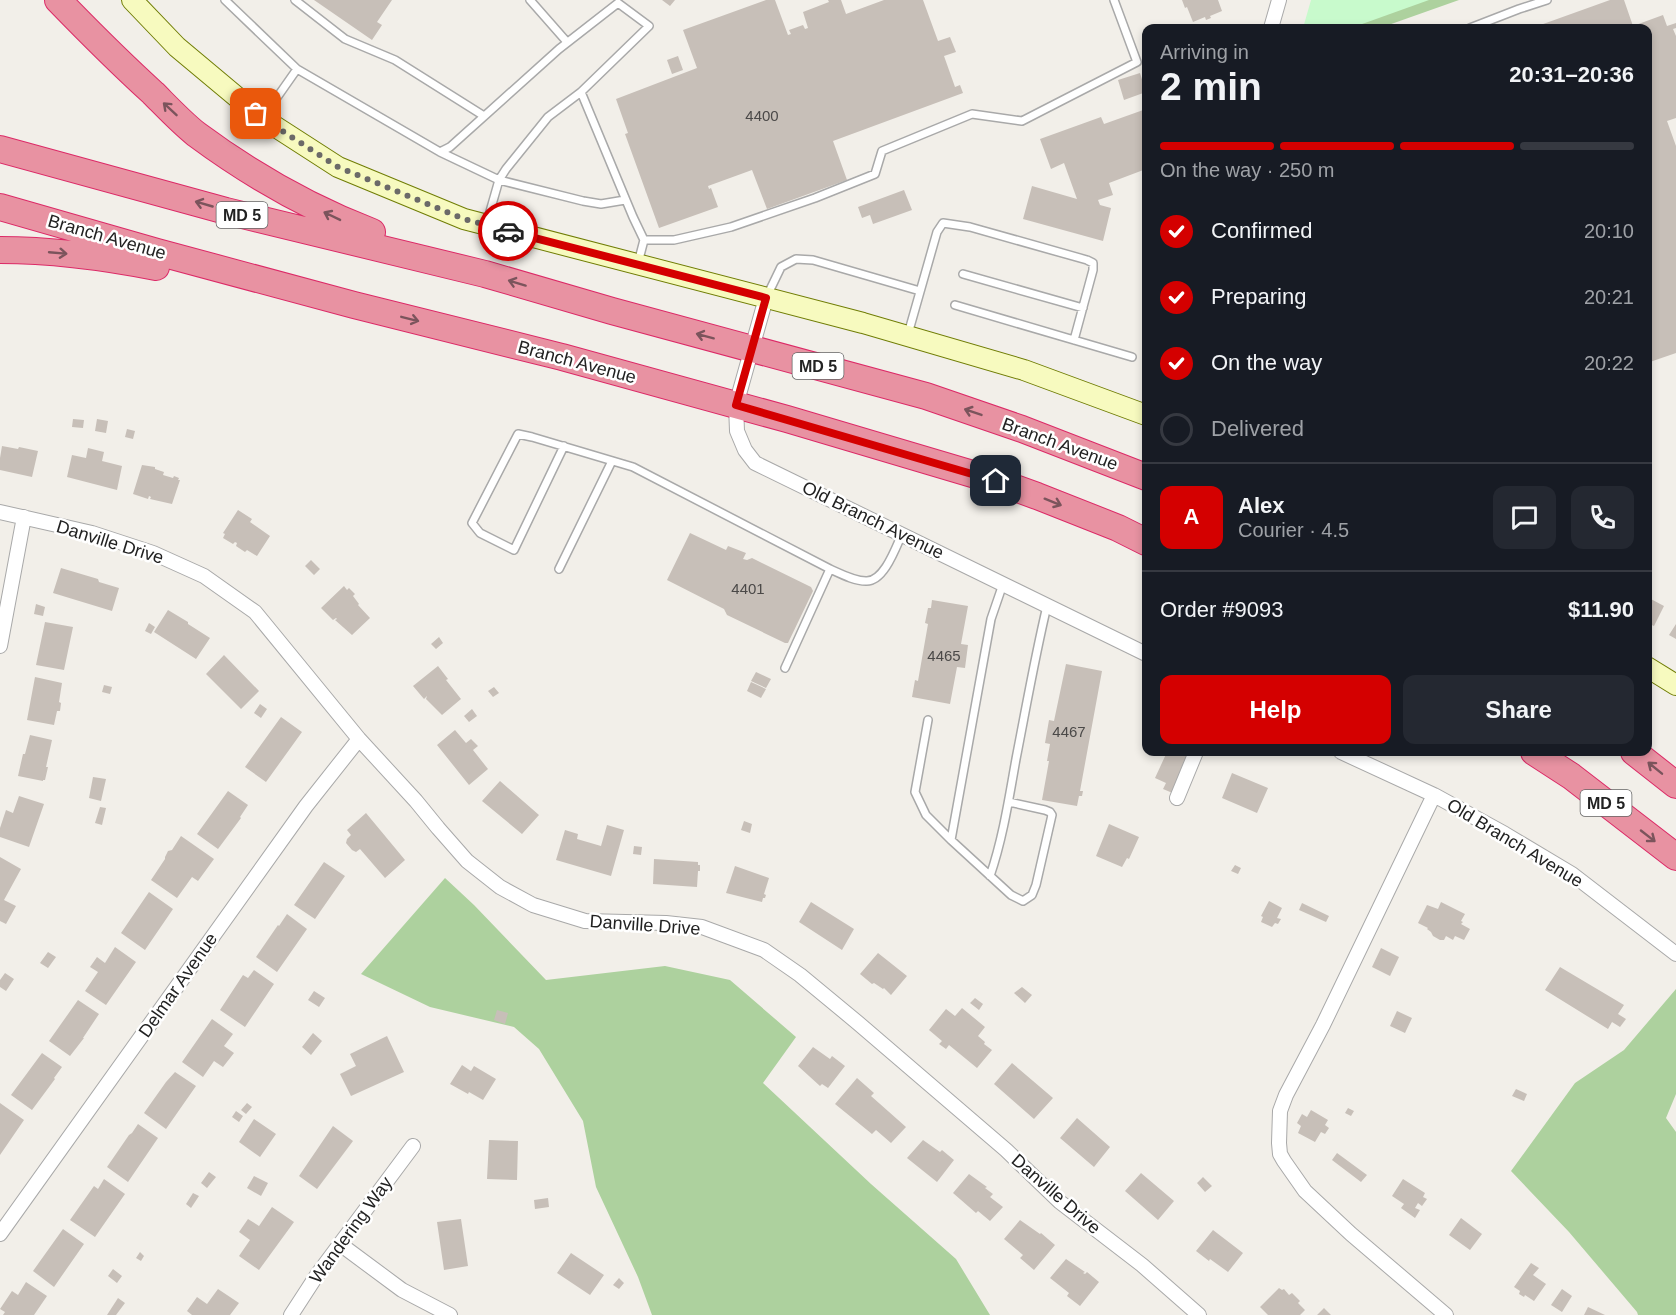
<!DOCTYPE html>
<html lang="en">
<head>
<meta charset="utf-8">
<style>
	:root { --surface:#171b24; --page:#242831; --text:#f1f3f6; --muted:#9ea1a6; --line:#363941; --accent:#d40000 }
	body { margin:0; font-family:Arial,sans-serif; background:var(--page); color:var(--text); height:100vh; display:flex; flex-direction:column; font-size:22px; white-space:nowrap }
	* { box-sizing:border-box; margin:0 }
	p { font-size:20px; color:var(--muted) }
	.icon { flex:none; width:33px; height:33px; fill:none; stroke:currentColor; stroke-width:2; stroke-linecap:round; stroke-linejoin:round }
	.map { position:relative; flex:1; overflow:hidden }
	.panel { position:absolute; left:1142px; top:24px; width:510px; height:732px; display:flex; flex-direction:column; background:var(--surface); border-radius:12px; box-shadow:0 3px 9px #0003 }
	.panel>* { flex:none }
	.pin { position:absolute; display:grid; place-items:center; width:51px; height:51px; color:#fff; margin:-26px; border-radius:12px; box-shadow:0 3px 9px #0006 }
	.courier { position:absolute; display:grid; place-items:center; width:60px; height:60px; margin:-30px; border:4px solid #d40000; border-radius:50%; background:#fff; color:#222; box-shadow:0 2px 8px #0007 }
	.summary em { font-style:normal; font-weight:600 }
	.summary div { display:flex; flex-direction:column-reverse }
	.summary { display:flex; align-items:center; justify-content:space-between; height:102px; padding:0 18px }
	h1 { font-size:39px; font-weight:600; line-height:45px }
	.bar { display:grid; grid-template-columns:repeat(4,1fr); gap:9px 6px; align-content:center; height:72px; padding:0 18px }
	.bar i { height:8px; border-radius:4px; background:var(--line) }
	.bar .current { background:var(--accent) }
	.bar p { grid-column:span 4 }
	.line { display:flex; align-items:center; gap:15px; padding:0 18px; border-top:2px solid var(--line) }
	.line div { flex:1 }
	.round { display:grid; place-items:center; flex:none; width:63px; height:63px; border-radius:12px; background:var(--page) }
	ol { padding:0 18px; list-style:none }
	li { display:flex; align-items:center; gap:18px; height:66px }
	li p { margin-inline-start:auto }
	li .icon { padding:6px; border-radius:50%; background:var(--accent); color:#fff; stroke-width:4 }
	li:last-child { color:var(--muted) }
	li i { width:33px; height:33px; border:3px solid var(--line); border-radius:50% }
	.button { display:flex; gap:12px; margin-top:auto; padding:12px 18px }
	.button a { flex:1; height:69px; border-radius:12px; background:var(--accent); color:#fff; font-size:24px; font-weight:600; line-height:69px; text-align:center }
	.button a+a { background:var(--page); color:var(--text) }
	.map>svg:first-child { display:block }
	.forest { fill:#add19e }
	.park { fill:#c8facc }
	.building { fill:#c7bfb8 }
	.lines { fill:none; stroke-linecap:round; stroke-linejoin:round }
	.lane-casing { stroke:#a9a9a9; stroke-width:10 }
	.street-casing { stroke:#a9a9a9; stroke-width:16 }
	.secondary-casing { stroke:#707d05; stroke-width:22 }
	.highway-casing { stroke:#dc2a67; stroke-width:28 }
	.lane { stroke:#fff; stroke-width:7 }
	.street { stroke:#fff; stroke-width:14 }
	.secondary { stroke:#f7fabf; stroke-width:20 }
	.highway { stroke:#e892a2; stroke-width:26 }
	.oneway { stroke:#7b545c }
	.done { stroke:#6b6a68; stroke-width:6; stroke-dasharray:0 10.8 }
	.route { stroke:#d40000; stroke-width:8 }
	.labels { text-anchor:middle; stroke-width:5; stroke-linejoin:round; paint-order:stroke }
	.number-label { font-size:15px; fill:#4b4948 }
	.shield { fill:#fff; stroke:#646464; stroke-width:1.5 }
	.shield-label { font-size:16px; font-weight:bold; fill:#222 }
	.street-label { font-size:18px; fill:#222; stroke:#fff }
</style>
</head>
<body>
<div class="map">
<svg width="1676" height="1315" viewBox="0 0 1676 1315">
	<rect width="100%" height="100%" fill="#f2efe9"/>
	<path class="forest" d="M1319 0H1459L1380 28H1311Z
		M445 878 474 905 546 980 665 966 730 980 796 1037 763 1083 871 1184 956 1259 990 1315H652L638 1277 596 1187 583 1121 539 1049 514 1027 430 1007 361 974Z
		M1676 989V1094L1666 1118 1676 1132V1315H1638L1637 1312 1569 1232 1511 1171 1575 1083 1624 1050Z"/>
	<path class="park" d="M1311 0H1429L1351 28H1303Z"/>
	<path class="building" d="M314 0H392L377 22 382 25 372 40Z
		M662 0H675L670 6Z
		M766 0H775L788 35 791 34 789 30 803 25 805 29 808 28 803 12 829 2 828 0H841L846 14 884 0H923L938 41 950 37 956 52 944 56 955 87 960 85 963 93 833 141 847 180 767 209 752 170 708 186 709 189 711 188 718 207 659 228 625 134 628 133 616 99 697 68 683 30Z
		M1182 0H1218L1222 11 1210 16 1211 18 1206 20 1205 17 1193 22 1187 7 1185 8Z
		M1610 0H1624L1633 26 1663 15 1667 26 1676 23V28L1673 29 1676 36V118L1667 121 1676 146V353L1647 363V28H1532Z
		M678 56 683 70 672 74 667 60Z
		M1140 73 1146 92 1124 100 1118 80Z
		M1146 109V169L1109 183 1113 195 1098 200 1100 205 1111 208 1103 241 1023 219 1032 186 1077 199 1064 163 1051 169 1040 139 1101 117 1104 124Z
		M904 190 912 210 873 224 870 215 862 218 858 207Z
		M73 419 84 420 83 428 72 427Z
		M97 419 108 421 106 433 95 431Z
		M127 429 135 431 133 439 125 437Z
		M2 446 18 449 19 447 38 451 32 477 0 470V458Z
		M88 448 104 452 102 461 122 466 117 490 67 477 72 455 86 458Z
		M142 465 155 467V469L164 472 163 475 173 478 174 476 179 478 178 480H180L172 504 150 499 151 497 149 496 148 499 133 494Z
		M238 510 252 519 250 522 270 536 257 556 247 550 245 552 236 546 237 543 235 542 233 544 223 538 225 534 223 533Z
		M690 533 726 550 728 546 746 553 743 559 747 560 752 558 811 587 813 591 788 643H785L727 615 724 609 667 580Z
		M311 560 320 569 314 575 305 566Z
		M61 568 98 579 99 582 119 588 112 611 53 593Z
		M344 586 347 590 349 588 355 594 353 596 359 604 358 605 370 618 352 635 335 620 337 619 336 618 333 620 321 608Z
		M1647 597 1664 606 1654 626 1647 623Z
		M932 600 968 606 961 644 968 645 965 668 957 667 950 704 912 697 915 680 918 681 928 624 925 623 928 608H931Z
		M36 604 45 607 43 616 34 614Z
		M168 610 188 622V624L210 638 196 659 154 632Z
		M45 622 73 627 64 670 36 665Z
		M149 623 155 627 151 634 145 631Z
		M1676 624V639L1669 635Z
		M439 637 443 643 436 649 431 644Z
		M224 655 259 691 241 709 206 674Z
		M1066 664 1102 671 1080 791H1083L1082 796H1079L1077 806 1042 800 1049 761H1047L1050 744 1045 743 1049 720 1054 721Z
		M438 666 448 679 446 680 461 699 442 715 426 699 427 696 424 699 413 686Z
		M756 672 771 679 766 688 751 681Z
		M35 677 62 683 59 702 61 703 60 711H57L54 725 27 720Z
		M751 682 766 689 761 698 747 691Z
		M104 685 112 687 110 694 102 692Z
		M494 687 499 693 493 697 488 691Z
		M260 704 267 709 261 718 254 713Z
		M472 709 477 716 469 722 464 716Z
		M281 717 302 732 266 782 245 767Z
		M455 730 466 743 471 739 478 746 473 750 488 769 469 785 437 745Z
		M30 735 52 740 46 767H48L45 780H43V781L18 776 23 754H25Z
		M1167 752H1182L1191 756 1175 794 1163 789 1166 783 1155 778Z
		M1232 773 1268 788 1257 813 1222 798Z
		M93 777 106 779 101 801 89 798Z
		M500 781 539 815 522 834 482 801Z
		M228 791 248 805 240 817 241 818 218 849 197 834Z
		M19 796 44 804 29 847 0 837V828L6 810 13 813Z
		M100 807 106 808 102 825 95 823Z
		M366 813 405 860 385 878 360 849 356 852 352 850 346 843 347 839 351 835 347 830Z
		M744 821 752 824 750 833 741 830Z
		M1109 824 1139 837 1129 859 1127 858 1122 867 1096 856Z
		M607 825 624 830 611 876 556 860 565 830 578 834 577 839 601 846Z
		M181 836 214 859 198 881 192 877 177 898 151 880 165 859V857L168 851 172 850Z
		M634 846 642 847 641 855 633 854Z
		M0 857 21 869 4 900 16 906 6 924 0 921Z
		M654 859 698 862V865H700V871H698L697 887 653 884Z
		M324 862 345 876 315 919 294 905Z
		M1235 865 1241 868 1238 874 1231 871Z
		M735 866 769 878 764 894 766 895 765 898H763L762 902 726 893Z
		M149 892 173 909 145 950 121 933Z
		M1269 901 1282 908 1277 918 1281 919 1278 924 1275 923 1272 927 1261 922 1263 917 1261 916Z
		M811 902 854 929 842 950 799 922Z
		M1441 902 1465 914 1461 921 1463 922 1461 924 1470 929 1464 940 1455 936 1453 940 1446 936 1444 940H1440L1433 936 1431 932 1427 929 1428 928 1418 923 1427 905 1438 909Z
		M1302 903 1329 916 1326 922 1299 910Z
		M287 914 307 929 277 972 256 957 278 925 279 926Z
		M115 947 136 962 106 1005 85 991 98 972 90 967 97 957 105 963Z
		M1381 948 1399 957 1390 976 1372 967Z
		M48 952 56 957 48 968 40 963Z
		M878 953 907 976 891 995 884 988 883 989 874 983 872 984 860 974Z
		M1560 967 1624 1005 1618 1014 1626 1019 1620 1027 1612 1022 1608 1029 1545 990Z
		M254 970 274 984 245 1027 220 1010 243 975 248 978Z
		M5 973 14 979 6 991 0 987V980Z
		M1022 987 1032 995 1025 1003 1014 993Z
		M314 991 325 998 319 1007 308 1000Z
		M975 998 983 1004 979 1010 970 1003Z
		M78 1000 99 1014 83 1038H84L70 1056 49 1041Z
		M962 1008 985 1027 978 1036 985 1042 984 1044 992 1050 977 1068 949 1045 946 1049 939 1044 942 1041 929 1030 946 1009 955 1016Z
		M497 1010 508 1013 505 1024 494 1020Z
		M1397 1011 1412 1018 1405 1033 1390 1026Z
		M212 1019 233 1034 224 1046 234 1053 223 1067 214 1061 203 1077 182 1062Z
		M313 1033 322 1041 311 1055 302 1047Z
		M387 1036 404 1072 351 1096 340 1074 356 1066 350 1054Z
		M813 1047 830 1059 832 1056 845 1066 828 1088 822 1084 820 1086 798 1066Z
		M42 1053 62 1067 54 1078 55 1079 32 1110 11 1095Z
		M1012 1063 1053 1098 1034 1119 994 1084Z
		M462 1065 471 1071 474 1066 496 1079 483 1100 469 1092 468 1094 450 1084Z
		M175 1072 196 1086 166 1129 144 1113 166 1082Z
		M857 1078 874 1093 871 1096 906 1127 891 1143 876 1130 872 1134 835 1104Z
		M1516 1089 1527 1094 1524 1101 1512 1096Z
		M0 1103 24 1120 0 1155Z
		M247 1103 252 1107 246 1114 241 1110Z
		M1348 1108 1354 1111 1351 1116 1345 1113Z
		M1311 1110 1328 1120 1325 1125 1329 1128 1325 1134 1321 1132 1315 1142 1298 1133 1301 1126 1297 1123 1302 1114 1307 1117Z
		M236 1111 243 1116 239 1122 232 1117Z
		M1077 1118 1110 1147 1094 1167 1060 1138Z
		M254 1119 276 1134 260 1157 239 1142Z
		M138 1124 158 1138 128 1182 107 1167 129 1135 132 1133Z
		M333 1126 353 1141 317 1189 299 1176Z
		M489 1140 518 1141 517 1180 487 1179Z
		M923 1140 940 1152 942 1150 954 1160 937 1182 907 1158Z
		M1337 1153 1367 1175 1361 1182 1332 1160Z
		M209 1172 216 1177 207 1188 201 1183Z
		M1141 1173 1174 1201 1158 1220 1125 1191Z
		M969 1174 987 1187 985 1188 993 1194 990 1197 1003 1207 990 1221 978 1211 976 1213 953 1193Z
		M254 1176 268 1183 261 1196 247 1188Z
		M1203 1177 1212 1186 1205 1192 1197 1183Z
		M104 1179 125 1194 95 1237 70 1220 94 1186 98 1189Z
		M1403 1179 1425 1193 1423 1197 1427 1199 1422 1206 1418 1203 1415 1208 1420 1210 1415 1218 1401 1208 1404 1204 1392 1196Z
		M193 1193 199 1196 191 1208 186 1204Z
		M548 1198 549 1207 535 1209 534 1200Z
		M272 1207 294 1222 259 1270 239 1256 250 1240 239 1232 248 1219 259 1226Z
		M1461 1218 1482 1234 1470 1250 1449 1235Z
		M461 1219 468 1266 444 1270 437 1222Z
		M1020 1220 1040 1234 1041 1233 1055 1245 1034 1270 1020 1258 1023 1255 1004 1239Z
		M63 1229 84 1244 54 1287 33 1271Z
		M1213 1230 1243 1253 1228 1272 1210 1259 1209 1261 1196 1251Z
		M140 1252 144 1256 141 1261 136 1258Z
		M571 1253 604 1275 590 1295 557 1273Z
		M1066 1259 1085 1272 1083 1273 1085 1274 1087 1272 1099 1282 1080 1306 1067 1296 1069 1293 1050 1278Z
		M1531 1263 1539 1268 1533 1275 1546 1284 1534 1301 1525 1295 1524 1297 1519 1294 1520 1291 1514 1287Z
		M113 1269 122 1276 117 1283 108 1276Z
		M619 1278 624 1283 619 1289 613 1285Z
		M26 1282 47 1296 34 1315H3L5 1312 0 1309 12 1291 18 1295Z
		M1279 1288 1282 1290 1284 1289 1289 1295 1292 1293 1300 1301 1298 1303 1305 1310 1300 1315H1268L1260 1307Z
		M218 1289 239 1303 230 1315H192L187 1311 197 1297 207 1304Z
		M1562 1289 1572 1296 1562 1312 1551 1305Z
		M118 1298 125 1303 116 1315H107Z
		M1588 1307 1605 1315H1584Z
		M1324 1308 1331 1315H1317Z"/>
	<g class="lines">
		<defs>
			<path id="lane" d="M225 0 297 69
				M295 0 345 39 395 60 484 116
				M530 0 567 42
				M1470 28 1519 9 1547 0
				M264 116 297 69 440 152 450 147 559 49 618 3 649 26 581 92 633 217 644 240 638 263
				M440 152 499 180 583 201 601 204 625 200
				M487 222 499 180 506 169 548 117 581 92
				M644 240H674L731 227 815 198 875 174 882 151 972 114 1022 121 1137 62 1114 0
				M963 274 1083 308
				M767 296 781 267 796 259 813 260 920 291
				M908 334 937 232 943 223 970 227 1087 260 1093 263V270L1074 340 955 305
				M1074 340 1132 357
				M564 446 514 550 480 533 472 523 518 434 532 437 633 467 830 569
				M559 569 612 461
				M785 668 830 569C841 574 854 581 866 581 884 582 896 547 902 534
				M928 720 915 792 926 815 951 840 991 619 1003 584
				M951 840 1011 895 1023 901 1032 895 1036 885 1052 815 1050 812 1045 810 1009 802
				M990 876C1003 838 1009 798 1016 759 1026 708 1035 656 1047 606"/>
			<path id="street" d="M1271 28 1279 0
				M766 298 736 405 737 431 745 450 755 463 1146 654
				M0 512 92 533 153 553 204 576 255 612 359 739 416 801 438 828 467 861 500 887 533 905 585 921 666 923 702 927 764 950 800 975 858 1023 1006 1150 1060 1202 1142 1265 1199 1315
				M0 646 24 517
				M1341 752 1434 795 1505 834 1572 874 1676 954
				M1434 795 1323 1025 1286 1095 1280 1111 1279 1143 1280 1154 1284 1161 1305 1191 1351 1234 1446 1315
				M1177 798 1196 752
				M0 1234 306 806 359 739
				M340 1244 402 1290 450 1315
				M291 1315 317 1275 413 1146"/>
			<path id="secondary" d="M132 0 177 47 262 118 338 167 464 219 863 323 1024 370 1146 415
				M1647 667 1676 685"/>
			<path id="highway" d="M58 0C89 32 120 63 153 93 167 107 181 122 196 134 250 174 309 208 372 232
				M0 149 226 211 485 274 612 311 926 396 1022 429 1146 477
				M0 207 157 252 354 305 562 357 787 419 996 481 1037 496 1118 528 1146 542
				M0 250C52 250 105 257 156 267
				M1534 752 1571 776 1676 857
				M1634 752 1676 785"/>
		</defs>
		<use href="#lane" class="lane-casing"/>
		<use href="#street" class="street-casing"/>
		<use href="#secondary" class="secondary-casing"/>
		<use href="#highway" class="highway-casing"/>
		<use href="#lane" class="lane"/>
		<use href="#street" class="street"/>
		<use href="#secondary" class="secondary"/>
		<use href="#highway" class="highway"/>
	</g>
	<defs><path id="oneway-shaft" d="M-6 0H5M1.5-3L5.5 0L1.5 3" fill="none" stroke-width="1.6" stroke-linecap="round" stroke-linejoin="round" transform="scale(1.5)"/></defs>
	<g class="oneway">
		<use href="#oneway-shaft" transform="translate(170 109) rotate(-137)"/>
		<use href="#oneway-shaft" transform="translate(204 204) rotate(-164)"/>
		<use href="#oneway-shaft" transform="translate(332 216) rotate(-154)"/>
		<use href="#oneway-shaft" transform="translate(58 253) rotate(5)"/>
		<use href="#oneway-shaft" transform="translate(517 283) rotate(-163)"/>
		<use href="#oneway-shaft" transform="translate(410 319) rotate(14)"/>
		<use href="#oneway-shaft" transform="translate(705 336) rotate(-165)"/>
		<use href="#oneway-shaft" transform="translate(973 412) rotate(-161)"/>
		<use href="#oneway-shaft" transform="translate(1053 502) rotate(22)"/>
		<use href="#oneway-shaft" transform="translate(1655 768) rotate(-141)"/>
		<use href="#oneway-shaft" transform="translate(1648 836) rotate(38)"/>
	</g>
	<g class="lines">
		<path class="done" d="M256 114 338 167 464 219 508 231"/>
		<path class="route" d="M508 231 766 298 736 405 996 481"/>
	</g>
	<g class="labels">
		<g class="number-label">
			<text x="762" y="121">4400</text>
			<text x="748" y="594">4401</text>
			<text x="944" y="661">4465</text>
			<text x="1069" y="737">4467</text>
		</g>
		<g class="shield">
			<rect x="216.5" y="202" width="51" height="26" rx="4.5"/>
			<rect x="792.5" y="353" width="51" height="26" rx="4.5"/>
			<rect x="1580.5" y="790" width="51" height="26" rx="4.5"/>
		</g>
		<g class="shield-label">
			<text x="242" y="221">MD 5</text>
			<text x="818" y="372">MD 5</text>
			<text x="1606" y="809">MD 5</text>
		</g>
		<g class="street-label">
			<text transform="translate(107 237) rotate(16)" y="6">Branch Avenue</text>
			<text transform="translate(577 362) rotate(15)" y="6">Branch Avenue</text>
			<text transform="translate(1060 444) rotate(20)" y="6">Branch Avenue</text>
			<text transform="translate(873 520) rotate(26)" y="6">Old Branch Avenue</text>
			<text transform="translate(110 542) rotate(17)" y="6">Danville Drive</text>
			<text transform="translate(1515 843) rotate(31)" y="6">Old Branch Avenue</text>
			<text transform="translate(645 925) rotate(4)" y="6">Danville Drive</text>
			<text transform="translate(178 985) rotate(-55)" y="6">Delmar Avenue</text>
			<text transform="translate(1056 1194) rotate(41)" y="6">Danville Drive</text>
			<text transform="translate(351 1230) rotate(-54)" y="6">Wandering Way</text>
		</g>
	</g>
</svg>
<div class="pin" style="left:256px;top:114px;background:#ea580c"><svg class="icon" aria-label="bag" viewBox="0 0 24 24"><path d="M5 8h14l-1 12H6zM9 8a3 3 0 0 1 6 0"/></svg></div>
<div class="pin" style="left:996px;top:481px;background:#1f2937"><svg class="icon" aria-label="home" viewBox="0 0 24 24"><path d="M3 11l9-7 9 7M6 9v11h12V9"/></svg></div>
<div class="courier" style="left:508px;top:231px"><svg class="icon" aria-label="car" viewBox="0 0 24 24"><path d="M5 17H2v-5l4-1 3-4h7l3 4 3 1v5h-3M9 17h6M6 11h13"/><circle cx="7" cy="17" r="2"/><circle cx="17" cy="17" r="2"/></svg></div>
<section class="panel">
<div class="summary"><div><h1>2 min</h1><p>Arriving in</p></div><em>20:31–20:36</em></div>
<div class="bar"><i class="current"></i><i class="current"></i><i class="current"></i><i></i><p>On the way · 250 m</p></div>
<ol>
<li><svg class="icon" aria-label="check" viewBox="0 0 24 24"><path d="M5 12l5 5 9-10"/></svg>Confirmed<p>20:10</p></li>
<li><svg class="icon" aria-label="check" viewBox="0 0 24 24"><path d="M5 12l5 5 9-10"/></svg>Preparing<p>20:21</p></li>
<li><svg class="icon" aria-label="check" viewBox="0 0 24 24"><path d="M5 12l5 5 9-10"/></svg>On the way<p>20:22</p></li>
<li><i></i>Delivered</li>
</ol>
<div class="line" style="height:108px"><b class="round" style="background:var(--accent);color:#fff">A</b><div><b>Alex</b><p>Courier · 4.5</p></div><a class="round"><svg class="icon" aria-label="chat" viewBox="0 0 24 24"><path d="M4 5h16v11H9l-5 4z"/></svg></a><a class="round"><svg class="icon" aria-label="phone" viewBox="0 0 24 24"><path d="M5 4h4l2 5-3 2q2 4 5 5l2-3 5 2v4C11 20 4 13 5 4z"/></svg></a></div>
<div class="line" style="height:78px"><div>Order #9093</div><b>$11.90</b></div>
<div class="button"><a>Help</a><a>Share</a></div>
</section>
</div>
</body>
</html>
